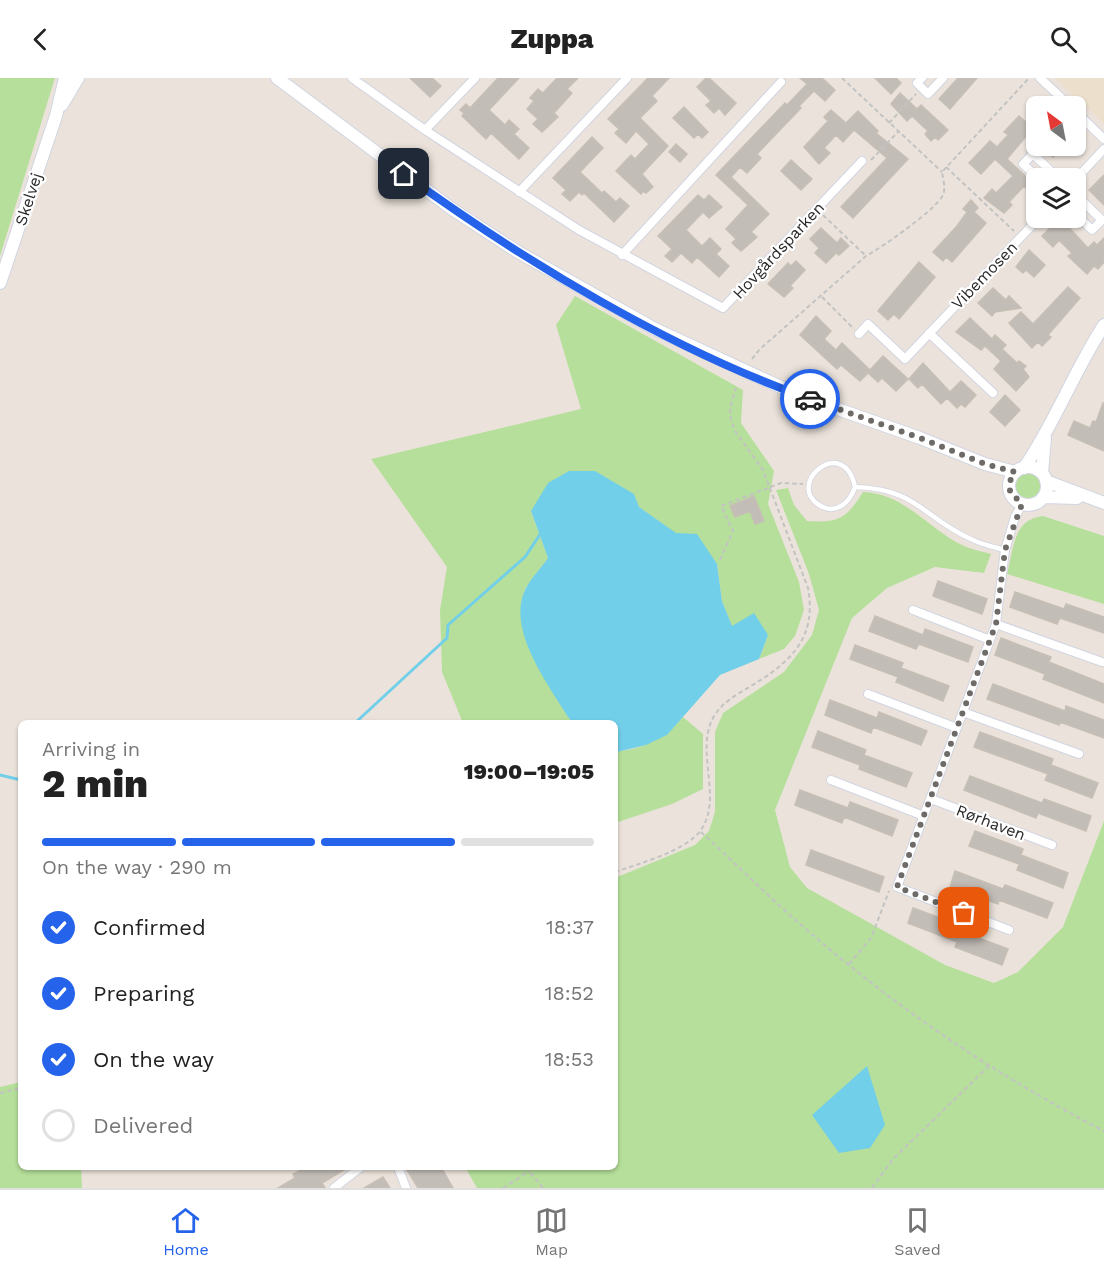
<!DOCTYPE html>
<html lang="en">
<head>
<meta charset="utf-8">
<style>
	:root { --surface:#fff; --page:#f2f2f2; --text:#222; --muted:#767676; --line:#e0e0e0; --accent:#2563eb }
	body { margin:0; font-family:"Work Sans",sans-serif; background:var(--page); color:var(--text); height:100vh; display:flex; flex-direction:column; font-size:22px; white-space:nowrap }
	* { box-sizing:border-box; margin:0 }
	p { font-size:20px; color:var(--muted) }
	.icon { flex:none; width:33px; height:33px; fill:none; stroke:currentColor; stroke-width:2; stroke-linecap:round; stroke-linejoin:round }
	.map { position:relative; flex:1; overflow:hidden }
	.sheet { position:absolute; left:18px; top:642px; width:600px; height:450px; display:flex; flex-direction:column; background:var(--surface); border-radius:9px; box-shadow:0 2px 4px #0004 }
	.sheet>* { flex:none }
	.needle { width:39px; rotate:328deg }
	.tools { position:absolute; left:1026px; top:18px; display:grid; gap:12px }
	.tools a { display:grid; place-items:center; width:60px; height:60px; border-radius:9px; background:var(--surface); box-shadow:0 2px 4px #0004; font-size:30px }
	.pin { position:absolute; display:grid; place-items:center; width:51px; height:51px; color:#fff; margin:-26px; border-radius:12px; box-shadow:0 3px 9px #0006 }
	.courier { position:absolute; display:grid; place-items:center; width:60px; height:60px; margin:-30px; border:4px solid #2563eb; border-radius:50%; background:#fff; color:#222; box-shadow:0 2px 8px #0007 }
	.overview em { font-style:normal; font-weight:800 }
	.overview div { display:flex; flex-direction:column-reverse }
	.overview { display:flex; align-items:center; justify-content:space-between; height:102px; padding:0 24px }
	h1 { font-size:39px; font-weight:800; line-height:45px }
	.bar { display:grid; grid-template-columns:repeat(4,1fr); gap:9px 6px; align-content:center; height:72px; padding:0 24px }
	.bar i { height:8px; border-radius:4px; background:var(--line) }
	.bar .selected { background:var(--accent) }
	.bar p { grid-column:span 4 }
	ol { padding:0 24px; list-style:none }
	li { display:flex; align-items:center; gap:18px; height:66px }
	li p { margin-inline-start:auto }
	li .icon { padding:6px; border-radius:50%; background:var(--accent); color:#fff; stroke-width:4 }
	li:last-child { color:var(--muted) }
	li i { width:33px; height:33px; border:3px solid var(--line); border-radius:50% }
	header { display:flex; justify-content:space-between; align-items:center; height:78px; padding:0 24px; background:var(--surface); font-size:27px; font-weight:800 }
	.tabs { display:flex; justify-content:space-around; align-items:center; height:84px; border-top:2px solid var(--line); background:var(--surface); font-size:16px; color:var(--muted) }
	.tabs a { display:grid; justify-items:center; gap:3px }
	.tabs .selected { color:var(--accent) }
	.map>svg:first-child { display:block }
	.education { fill:#ecdfcb }
	.green { fill:#b5df9a }
	.water { fill:#72cfe9 }
	.lines { fill:none; stroke-linecap:round; stroke-linejoin:round }
	.stream { stroke:#72cfe9; stroke-width:3 }
	.building { fill:#c3bdb8; stroke:#c6bfb5; stroke-width:1.5 }
	.lane-casing { stroke:#d1d4e1; stroke-width:6 }
	.street-casing { stroke:#d1d4e1; stroke-width:10 }
	.secondary-casing { stroke:#d1d4e1; stroke-width:14 }
	.path { stroke:#c3c3c3; stroke-width:2; stroke-dasharray:4.5 3; stroke-linecap:butt }
	.lane { stroke:#fff; stroke-width:4.5 }
	.street { stroke:#fff; stroke-width:8 }
	.secondary { stroke:#fff; stroke-width:12 }
	.done { stroke:#6d6a67; stroke-width:6; stroke-dasharray:0 10.8 }
	.route { stroke:#2563eb; stroke-width:8 }
	.labels { text-anchor:middle; stroke-width:4.5; stroke-linejoin:round; paint-order:stroke }
	.street-label { font-size:16px; fill:#292929; stroke:#fff }
</style>
</head>
<body>
<header><svg class="icon" aria-label="back" viewBox="0 0 24 24"><path d="M15 5l-7 7 7 7"/></svg>Zuppa<svg class="icon" aria-label="search" viewBox="0 0 24 24"><circle cx="10" cy="10" r="6"/><path d="M15 15l6 6"/></svg></header>
<div class="map">
<svg width="1104" height="1110" viewBox="0 0 1104 1110">
	<rect width="100%" height="100%" fill="#ebe3db"/>
	<path class="education" d="M1055 0H1104V46Z"/>
	<path class="green" d="M0 0H55L0 178Z
		M575 218 743 312 741 345 774 393 768 426 799 504 804 532 795 558 784 571 759 581 768 557 732 549 722 523 717 486 639 429 531 433 548 480 525 511 568 639 573 645H463L442 594 440 532 447 489 371 381 581 331 556 247Z
		M1015 407a13 13 0 1 1 26 0a13 13 0 1 1-26 0Z
		M788 410 794 427 807 443C839 445 846 441 863 414 901 415 925 446 956 464 966 470 980 473 991 476L984 495 935 489 887 510 852 540 775 732 790 789 807 810 945 887 994 905 1018 894 1063 849 1104 743V1110H477L465 1089H615V800L695 767 709 753 715 734V654L723 635 784 594 812 557 819 532 809 496 776 412Z
		M1043 438 1104 458V526L1007 496C1014 470 1013 441 1043 438Z
		M683 639 703 656V711L672 726 615 745V673C643 673 665 658 683 639Z
		M21 1004V1089H81L82 1110H0V1009Z"/>
	<path class="water" d="M569 393H595L634 416 639 429 676 455 697 456 717 486 722 523 732 548 754 535 768 557 759 581 720 597 667 657 646 667 617 674 615 645H573L568 639C548 606 505 550 526 510 532 499 541 490 548 480L531 433 548 405Z
		M867 988 885 1047 870 1070 839 1075 812 1037Z"/>
	<g class="lines">
		<path class="stream" d="M355 645 447 560 448 547 525 479 541 455
			M0 697 21 702"/>
	</g>
	<path class="building" d="M410 0H432L441 8 430 19Z
		M498 0H519L489 32 505 47 509 42 519 51 514 56 529 70 519 81 491 55 486 61 462 38 464 35 460 32 466 26 470 30Z
		M557 0H578L567 11 572 15 554 35 558 39 542 54 533 46 538 41 527 31 534 23 530 20 538 11 543 15Z
		M648 0H669L652 18 657 23 640 40 668 68 642 96 653 109 646 115 643 113 641 116 616 93 631 77 635 81 649 66 636 53 626 65 615 55 619 51 608 41Z
		M706 0H709L736 25 725 37 719 30 714 35 706 27 711 23 697 9Z
		M800 0H822L835 12 825 23 814 13 799 28 801 30 757 76 761 80 747 95 740 89 731 99 769 136 751 154 757 159 741 173 732 165 736 161 726 151 748 127 716 97 785 25 787 27 807 6Z
		M875 0H896L901 5 891 16Z
		M958 0H977L950 31 939 21Z
		M900 15 917 31 921 27 948 52 938 62 935 59 931 63 925 56 928 53 912 38 907 43 891 26Z
		M684 29 708 54 702 60 698 56 694 60 673 40Z
		M831 32 846 45 858 33 878 53 876 55 908 81 853 140 841 129 887 80 854 52 843 64 836 57 824 70 830 75 819 86 804 69 828 43 824 39Z
		M1019 38 1033 50 1007 81 1034 106 1028 112 1024 108 1009 124 1012 127 1004 135 984 120 992 111 996 115 1013 98 995 81 981 96 969 85 990 63 997 69 1008 57 1004 54Z
		M592 59 603 70 580 94 602 115 604 113 616 124 620 120 629 128 614 144 584 115 582 117 579 114 570 123 562 116 566 112 553 100Z
		M676 66 687 76 680 84 669 74Z
		M1041 68H1063L1053 79Z
		M791 82 812 101 801 112 781 93Z
		M1104 97V127L1089 112Z
		M698 117 704 122 709 117 722 129 709 140 703 134 686 152 702 168 710 160 721 171 716 176 729 188 719 199 697 179 692 185 681 175 672 184 665 178 672 171 658 158Z
		M971 122 978 130 974 134 986 145 952 184 946 179 943 183 933 174 957 148 967 134 963 131Z
		M1060 140 1088 170 1094 164 1097 167 1104 160V184L1098 191 1094 188 1087 196 1068 178 1072 175 1059 162 1053 169 1042 158Z
		M821 150 837 165 841 160 849 168 839 177 836 175 826 185 815 175 819 170 810 161Z
		M1029 172 1045 187 1034 199 1026 192 1023 195 1016 189Z
		M796 183 805 192 790 208 793 210 784 219 768 206 788 185 791 188Z
		M919 184 935 199 899 241 894 236 888 242 878 233Z
		M1068 209 1080 220 1048 257 1051 259 1042 268 1038 264 1032 270 1009 245 1021 234 1033 246Z
		M993 210 1006 222 1009 218 1021 230 995 234 992 238 978 225Z
		M816 238 831 253 824 261 836 272 842 265 870 292 883 278 908 301 896 313 882 300 878 304 868 295 860 303 841 287 837 291 800 257Z
		M970 240 992 261 995 257 1006 267 1002 271 1017 285 1019 283 1026 288 1023 291 1029 299 1016 313 994 291 1001 283 985 268 981 272 956 254Z
		M923 285 950 314 961 303 976 317 965 329 961 326 957 330 947 320 941 326 922 306 918 310 909 301Z
		M1005 317 1020 332 1005 348 990 334Z
		M1103 325H1104V373L1068 357 1074 343 1090 350 1093 343 1096 344Z
		M754 418 764 443 755 446 750 433 735 439 730 428Z
		M938 503 987 521 982 536 933 518Z
		M1015 514 1064 531 1066 526 1104 539V555L1060 540 1057 546 1010 529Z
		M875 538 923 557 925 551 973 569 968 584 919 566 916 571 869 553Z
		M1001 560 1051 579 1049 584 1104 606V625L1043 601 1045 596 995 577Z
		M855 567 903 585 901 590 949 608 943 623 896 604 898 599 850 581Z
		M993 606 1065 633 1066 628 1104 642V660L1060 644 1059 647 987 621Z
		M830 622 877 640 879 634 927 653 921 667 873 649 871 655 825 637Z
		M818 653 866 672 864 677 912 695 906 709 859 691 860 687 812 669Z
		M980 654 1053 681 1051 687 1098 705 1092 720 1045 702 1048 696 974 669Z
		M970 698 1042 725 1044 721 1091 738 1086 753 1038 735 1036 740 964 712Z
		M800 712 848 730 850 724 898 742 892 758 844 739 842 745 795 727Z
		M975 753 1023 771 1021 777 1068 795 1063 810 1017 792 1019 786 969 768Z
		M811 772 884 799 879 814 806 787Z
		M955 793 1003 811 1005 807 1053 825 1047 840 999 822 998 826 950 809Z
		M913 830 962 848 960 853 1008 871 1002 887 955 869 957 864 908 845Z
		M300 1089H349L322 1105 325 1110H278L295 1100 293 1096 301 1092Z
		M412 1089H441L453 1110H418L407 1092Z
		M383 1099 390 1110H364Z"/>
	<g class="lines">
		<defs>
			<path id="lane" d="M855 409C844 356 785 405 819 427 836 438 850 424 855 409 919 411 922 440 973 462 983 467 994 469 1005 472"/>
			<path id="street" d="M352 0 425 52 579 152 723 230 862 83
				M922 0 917 5 928 16 943 0
				M1040 0 1070 28
				M1076 34 1104 61
				M425 52 475 0
				M1038 100 1023 86 1033 76 1058 100
				M1076 101 1104 71
				M519 114 627 0
				M1076 117 1102 142 1092 152 1076 136
				M622 177 781 4
				M929 255 993 315
				M859 256 868 246 905 281 1039 140
				M913 532 990 562
				M996 546 1102 584
				M868 616 957 650
				M963 634 1079 676
				M831 702 924 738
				M931 721 1052 767
				M1009 852 897 809 996 546 1005 472 1015 439 1022 426
				M398 1089 406 1110
				M334 1110 361 1089"/>
			<path id="secondary" d="M277 0 452 131 518 174 655 251 798 317 920 360 985 386 1015 394
				M62 27 78 0
				M0 205 56 38 65 0
				M1009 408a19 19 0 1 1 38 0a19 19 0 1 1-38 0Z
				M1024 390C1055 345 1074 293 1104 247
				M1042 395 1045 360
				M1046 403 1104 425
				M1044 419 1077 420"/>
		</defs>
		<use href="#lane" class="lane-casing"/>
		<use href="#street" class="street-casing"/>
		<use href="#secondary" class="secondary-casing"/>
		<path class="path" d="M842 0 942 94
			M889 45 916 16
			M871 82 898 54
			M946 89 1014 153
			M823 137 866 178
			M822 219 854 251
			M752 281 760 271 866 178C881 170 937 131 943 117 946 110 943 101 942 94L1029 0
			M720 482 733 453 721 428 781 405 803 406
			M701 754C738 788 775 825 814 858 902 934 1001 1000 1104 1053
			M615 794C638 786 686 773 701 752 723 719 695 674 713 640 721 625 736 617 751 608 791 584 817 560 808 510L763 392 735 353 731 342 730 330 736 310
			M849 886 871 860 889 813
			M0 1015 21 1010
			M526 1089 543 1110
			M503 1110 529 1093
			M872 1110 893 1081 989 988"/>
		<use href="#lane" class="lane"/>
		<use href="#street" class="street"/>
		<use href="#secondary" class="secondary"/>
	</g>
	<g class="lines">
		<path class="done" d="M810 321 920 360 985 386 1015 394 1010 403V414L1022 426 1005 472 996 546 897 809 964 835"/>
		<path class="route" d="M404 96C524 183 669 271 810 321"/>
	</g>
	<g class="labels">
		<g class="street-label">
			<text transform="translate(28 121) rotate(-72)" y="6">Skelvej</text>
			<text transform="translate(778 172) rotate(-47)" y="6">Hovgårdsparken</text>
			<text transform="translate(984 197) rotate(-46)" y="6">Vibemosen</text>
			<text transform="translate(991 744) rotate(21)" y="6">Rørhaven</text>
		</g>
	</g>
</svg>
<div class="tools">
<a><svg class="needle" viewBox="-14 -14 28 28"><path d="M0-13l5 13h-10z" fill="#e53935"/><path d="M0 13l5-13h-10z" fill="#767676"/></svg></a>
<a><svg class="icon" aria-label="layers" viewBox="0 0 24 24"><path d="M12 4l9 5-9 5-9-5zM3 14l9 5 9-5"/></svg></a>
</div>
<div class="pin" style="left:964px;top:835px;background:#ea580c"><svg class="icon" aria-label="bag" viewBox="0 0 24 24"><path d="M5 8h14l-1 12H6zM9 8a3 3 0 0 1 6 0"/></svg></div>
<div class="pin" style="left:404px;top:96px;background:#1f2937"><svg class="icon" aria-label="home" viewBox="0 0 24 24"><path d="M3 11l9-7 9 7M6 9v11h12V9"/></svg></div>
<div class="courier" style="left:810px;top:321px"><svg class="icon" aria-label="car" viewBox="0 0 24 24"><path d="M5 17H2v-5l4-1 3-4h7l3 4 3 1v5h-3M9 17h6M6 11h13"/><circle cx="7" cy="17" r="2"/><circle cx="17" cy="17" r="2"/></svg></div>
<section class="sheet">
<div class="overview"><div><h1>2 min</h1><p>Arriving in</p></div><em>19:00–19:05</em></div>
<div class="bar"><i class="selected"></i><i class="selected"></i><i class="selected"></i><i></i><p>On the way · 290 m</p></div>
<ol>
<li><svg class="icon" aria-label="check" viewBox="0 0 24 24"><path d="M5 12l5 5 9-10"/></svg>Confirmed<p>18:37</p></li>
<li><svg class="icon" aria-label="check" viewBox="0 0 24 24"><path d="M5 12l5 5 9-10"/></svg>Preparing<p>18:52</p></li>
<li><svg class="icon" aria-label="check" viewBox="0 0 24 24"><path d="M5 12l5 5 9-10"/></svg>On the way<p>18:53</p></li>
<li><i></i>Delivered</li>
</ol>
</section>
</div>
<nav class="tabs">
<a class="selected"><svg class="icon" aria-label="home" viewBox="0 0 24 24"><path d="M3 11l9-7 9 7M6 9v11h12V9"/></svg>Home</a>
<a><svg class="icon" aria-label="map" viewBox="0 0 24 24"><path d="M3 6l6-2 6 2 6-2v14l-6 2-6-2-6 2zM9 4v14M15 6v14"/></svg>Map</a>
<a><svg class="icon" aria-label="saved" viewBox="0 0 24 24"><path d="M7 4h10v16l-5-4-5 4z"/></svg>Saved</a>
</nav>
</body>
</html>
